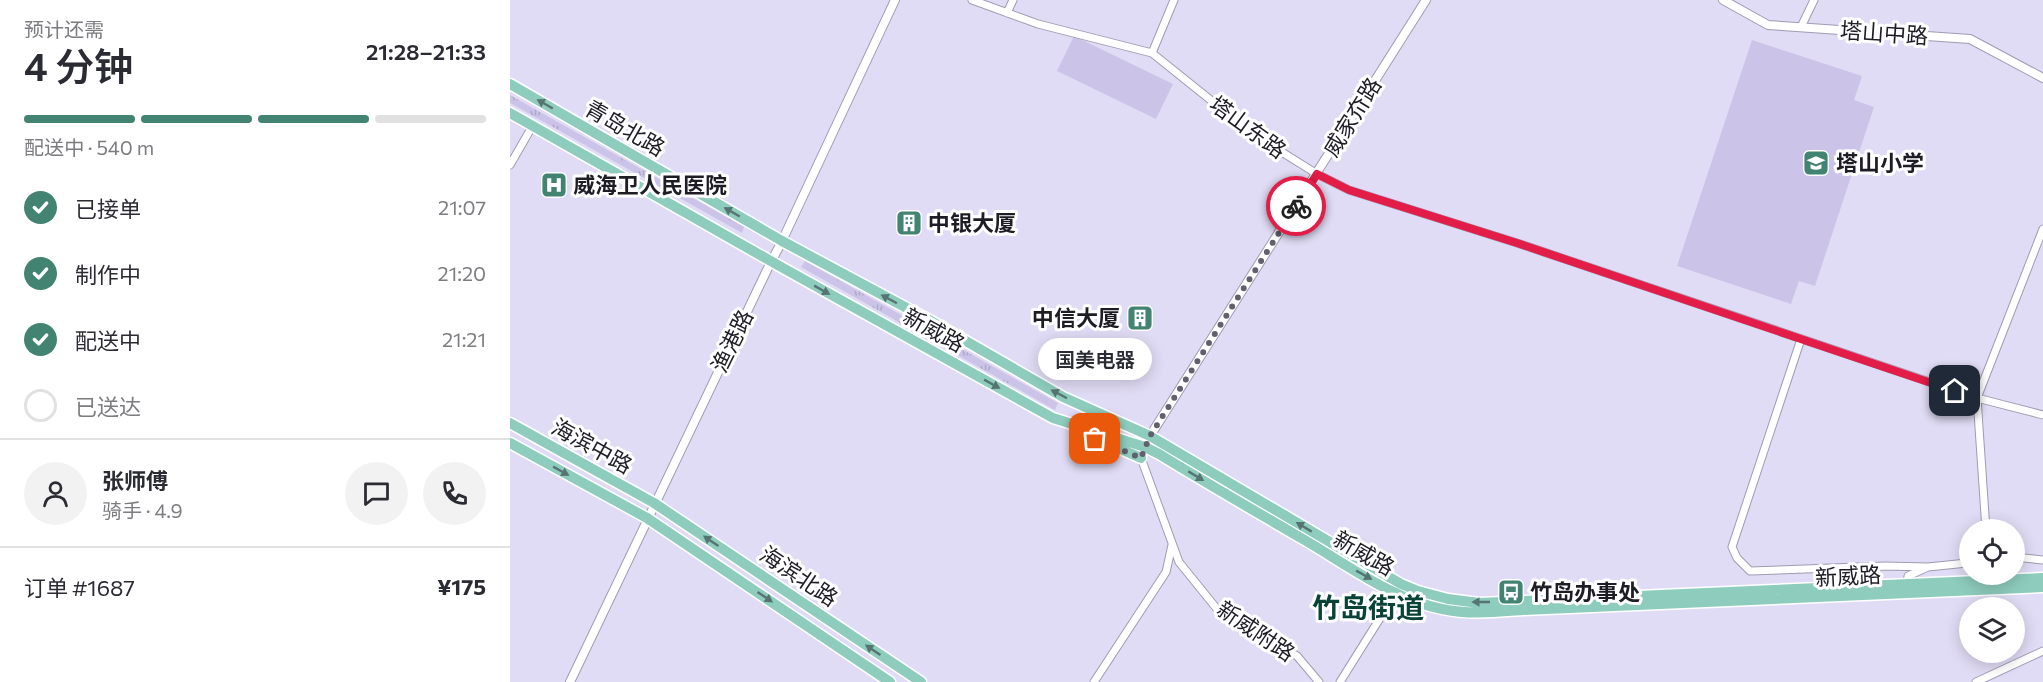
<!DOCTYPE html>
<html lang="zh">
<head>
<meta charset="utf-8">
<style>
	:root { --surface:#fff; --page:#f2f2f3; --text:#2b2b33; --muted:#7c7c81; --line:#e1e1e2; --accent:#438371 }
	body { margin:0; font-family:Commissioner,"Noto Sans SC",sans-serif; background:var(--page); color:var(--text); height:100vh; display:flex; flex-direction:column; font-size:22px; white-space:nowrap }
	* { box-sizing:border-box; margin:0 }
	p { font-size:20px; color:var(--muted) }
	.icon { flex:none; width:33px; height:33px; fill:none; stroke:currentColor; stroke-width:2; stroke-linecap:round; stroke-linejoin:round }
	.map { position:relative; flex:1; overflow:hidden }
	.details { display:flex; flex-direction:column; background:var(--surface); width:510px }
	.details>* { flex:none }
	.controls { position:absolute; left:1449px; top:519px; display:grid; gap:12px }
	.controls a { display:grid; place-items:center; width:66px; height:66px; border-radius:50%; background:var(--surface); box-shadow:0 3px 15px #0003; font-size:30px }
	.pin { position:absolute; display:grid; place-items:center; width:51px; height:51px; color:#fff; margin:-26px; border-radius:12px; box-shadow:0 3px 9px #0006 }
	.courier { position:absolute; display:grid; place-items:center; width:60px; height:60px; margin:-30px; border:4px solid #e11d48; border-radius:50%; background:#fff; color:#222; box-shadow:0 2px 8px #0007 }
	.bubble { position:absolute; height:42px; border-radius:21px; background:var(--surface); box-shadow:0 3px 15px #0003; font-size:20px; font-weight:600; line-height:42px; text-align:center }
	.head em { font-style:normal; font-weight:600 }
	.head div { display:flex; flex-direction:column-reverse }
	.head { display:flex; align-items:center; justify-content:space-between; height:102px; padding:0 24px }
	h1 { font-size:39px; font-weight:600; line-height:45px }
	.bar { display:grid; grid-template-columns:repeat(4,1fr); gap:9px 6px; align-content:center; height:72px; padding:0 24px }
	.bar i { height:8px; border-radius:4px; background:var(--line) }
	.bar .current { background:var(--accent) }
	.bar p { grid-column:span 4 }
	.line { display:flex; align-items:center; gap:15px; padding:0 24px; border-top:2px solid var(--line) }
	.line div { flex:1 }
	.round { display:grid; place-items:center; flex:none; width:63px; height:63px; border-radius:32px; background:var(--page) }
	ol { padding:0 24px; list-style:none }
	li { display:flex; align-items:center; gap:18px; height:66px }
	li p { margin-inline-start:auto }
	li .icon { padding:6px; border-radius:50%; background:var(--accent); color:#fff; stroke-width:4 }
	li:last-child { color:var(--muted) }
	li i { width:33px; height:33px; border:3px solid var(--line); border-radius:50% }
	main { display:flex; flex:1; min-height:0 }
	.map>svg:first-child { display:block }
	.grass { fill:url(#grass-tufts) }
	.park { fill:#ccc4e8 }
	.lines { fill:none; stroke-linecap:round; stroke-linejoin:round }
	.minor-casing { stroke:#a09ab2; stroke-width:9 }
	.tertiary-casing { stroke:#a09ab2; stroke-width:10 }
	.primary-casing { stroke:#fff; stroke-width:13 }
	.minor { stroke:#fff; stroke-width:7 }
	.tertiary { stroke:#fff; stroke-width:8 }
	.primary { stroke:#8eccbd; stroke-width:10 }
	.oneway { fill:#567471 }
	.done { stroke:#625f6e; stroke-width:6; stroke-dasharray:0 10.8 }
	.route { stroke:#e11d48; stroke-width:8 }
	.labels { text-anchor:middle; stroke-width:6; stroke-linejoin:round; paint-order:stroke }
	.street-label { font-size:22px; fill:#1e1c25; stroke:#fff }
	.poi-label { font-size:22px; font-weight:bold; fill:#1e1c25; stroke:#fff; text-anchor:start }
	.district-label { font-size:28px; font-weight:bold; fill:#094236; stroke:#fff }
</style>
</head>
<body>
<main>
<section class="details">
<div class="head"><div><h1>4 分钟</h1><p>预计还需</p></div><em>21:28–21:33</em></div>
<div class="bar"><i class="current"></i><i class="current"></i><i class="current"></i><i></i><p>配送中 · 540 m</p></div>
<ol>
<li><svg class="icon" aria-label="check" viewBox="0 0 24 24"><path d="M5 12l5 5 9-10"/></svg>已接单<p>21:07</p></li>
<li><svg class="icon" aria-label="check" viewBox="0 0 24 24"><path d="M5 12l5 5 9-10"/></svg>制作中<p>21:20</p></li>
<li><svg class="icon" aria-label="check" viewBox="0 0 24 24"><path d="M5 12l5 5 9-10"/></svg>配送中<p>21:21</p></li>
<li><i></i>已送达</li>
</ol>
<div class="line" style="height:108px"><a class="round"><svg class="icon" aria-label="person" viewBox="0 0 24 24"><circle cx="12" cy="8" r="4"/><path d="M4 21q1-7 8-7t8 7"/></svg></a><div><b>张师傅</b><p>骑手 · 4.9</p></div><a class="round"><svg class="icon" aria-label="chat" viewBox="0 0 24 24"><path d="M4 5h16v11H9l-5 4z"/></svg></a><a class="round"><svg class="icon" aria-label="phone" viewBox="0 0 24 24"><path d="M5 4h4l2 5-3 2q2 4 5 5l2-3 5 2v4C11 20 4 13 5 4z"/></svg></a></div>
<div class="line" style="height:78px"><div>订单 #1687</div><b>¥175</b></div>
</section>
<div class="map">
<svg width="1533" height="682" viewBox="0 0 1533 682">
	<defs>
		<pattern id="grass-tufts" width="24" height="20" patternUnits="userSpaceOnUse" patternTransform="scale(1.5)"><rect width="24" height="20" fill="#ccc4e8"/><path d="M3 7l-1-3M5 7V3M7 7l1-3M15 17l-1-3M17 17v-4M19 17l1-3" fill="none" stroke="#afa8c7"/></pattern>
	</defs>
	<rect width="100%" height="100%" fill="#e1dcf5"/>
	<path class="grass" d="M0 95 234 227 232 233 0 103Z
		M295 261 548 403 545 410 291 267Z"/>
	<path class="park" d="M564 36 663 84 646 119 547 71Z
		M1242 40 1352 76 1344 100 1364 107 1305 286 1289 281 1281 304 1167 266Z"/>
	<g class="lines">
		<defs>
			<path id="minor" d="M462 0 528 24 642 53 743 134 807 174 839 190 1007 243 1467 398 1533 415
				M497 13 503 0
				M1291 27 1304 0
				M642 53 664 0
				M0 165 23 125
				M1291 339 1222 547 1227 558 1240 571 1375 566 1418 567
				M632 456 631 458 669 562 707 609 787 656 809 682
				M1476 530 1467 398 1533 229
				M1504 557 1533 560
				M1397 584 1398 576 1418 567 1457 563 1460 560
				M584 682 656 572 662 545
				M830 682 887 591
				M1466 682 1533 651"/>
			<path id="tertiary" d="M1213 0 1258 25 1460 39 1533 78
				M635 447 640 436 916 0
				M60 682 257 270 272 241 385 0"/>
			<path id="primary" d="M0 84 272 241 421 321 553 397 640 436 891 584 908 591 938 599 969 603 1533 578
				M0 113 273 268 543 418 635 447 649 454C698 484 748 513 798 542 840 567 883 599 932 609 959 615 986 612 1013 610L1533 587
				M0 423 144 503 411 682
				M579 435 631 458
				M0 443 137 518 380 682"/>
		</defs>
		<use href="#minor" class="minor-casing"/>
		<use href="#tertiary" class="tertiary-casing"/>
		<use href="#primary" class="primary-casing"/>
		<use href="#minor" class="minor"/>
		<use href="#tertiary" class="tertiary"/>
		<use href="#primary" class="primary"/>
	</g>
	<defs><path id="oneway-solid" d="M-6-.8H1V-3.2L6.5 0L1 3.2V.8H-6Z" transform="scale(1.5)"/></defs>
	<g class="oneway">
		<use href="#oneway-solid" transform="translate(35 104) rotate(-150)"/>
		<use href="#oneway-solid" transform="translate(222 212) rotate(-150)"/>
		<use href="#oneway-solid" transform="translate(312 290) rotate(29)"/>
		<use href="#oneway-solid" transform="translate(379 299) rotate(-152)"/>
		<use href="#oneway-solid" transform="translate(482 384) rotate(29)"/>
		<use href="#oneway-solid" transform="translate(549 394) rotate(-152)"/>
		<use href="#oneway-solid" transform="translate(51 471) rotate(29)"/>
		<use href="#oneway-solid" transform="translate(686 476) rotate(31)"/>
		<use href="#oneway-solid" transform="translate(794 527) rotate(-149)"/>
		<use href="#oneway-solid" transform="translate(201 541) rotate(-146)"/>
		<use href="#oneway-solid" transform="translate(854 575) rotate(29)"/>
		<use href="#oneway-solid" transform="translate(255 597) rotate(34)"/>
		<use href="#oneway-solid" transform="translate(971 602) rotate(-180)"/>
		<use href="#oneway-solid" transform="translate(363 650) rotate(-146)"/>
	</g>
	<g class="lines">
		<path class="done" d="M585 439 631 458 640 436 786 206"/>
		<path class="route" d="M786 206 807 174 839 190 1007 243 1445 391"/>
	</g>
	<defs>
		<symbol id="school-square" viewBox="-11 -11 22 22"><rect x="-9" y="-9" width="18" height="18" rx="4" fill="#438371" stroke="#fff"/><path d="M0-5L7-2L0 1L-7-2ZM-4 1L0 2.5L4 1V4Q0 6-4 4Z" fill="#fff"/></symbol>
		<symbol id="hospital-square" viewBox="-11 -11 22 22"><rect x="-9" y="-9" width="18" height="18" rx="4" fill="#438371" stroke="#fff"/><path d="M-5-5h3v3.5h4V-5h3V5h-3V1.5h-4V5h-3Z" fill="#fff"/></symbol>
		<symbol id="building-square" viewBox="-11 -11 22 22"><rect x="-9" y="-9" width="18" height="18" rx="4" fill="#438371" stroke="#fff"/><path d="M-4-6H4V6H1V3H-1V6H-4ZM-2.5-4.3h1.7v1.8h-1.7ZM.8-4.3h1.7v1.8H.8ZM-2.5-1h1.7V.8h-1.7ZM.8-1h1.7V.8H.8Z" fill="#fff"/></symbol>
		<symbol id="bus-square" viewBox="-11 -11 22 22"><rect x="-9" y="-9" width="18" height="18" rx="4" fill="#438371" stroke="#fff"/><path d="M-5-6H5V4H4V6H2V4H-2V6H-4V4H-5ZM-3.5-4V0h7V-4ZM-3.5 1.2v1.5H-2V1.2ZM2 1.2v1.5H3.5V1.2Z" fill="#fff"/></symbol>
	</defs>
	<g fill-rule="evenodd">
		<use href="#school-square" x="1291" y="148" width="30" height="30"/>
		<use href="#hospital-square" x="29" y="170" width="30" height="30"/>
		<use href="#building-square" x="384" y="208" width="30" height="30"/>
		<use href="#building-square" x="615" y="303" width="30" height="30"/>
		<use href="#bus-square" x="986" y="577" width="30" height="30"/>
	</g>
	<g class="labels">
		<g class="street-label">
			<text transform="translate(1374 33) rotate(4)" y="8">塔山中路</text>
			<text transform="translate(842 117) rotate(-58)" y="8">威家夼路</text>
			<text transform="translate(738 127) rotate(36)" y="8">塔山东路</text>
			<text transform="translate(115 128) rotate(30)" y="8">青岛北路</text>
			<text transform="translate(424 330) rotate(29)" y="8">新威路</text>
			<text transform="translate(222 341) rotate(-64)" y="8">渔港路</text>
			<text transform="translate(82 446) rotate(29)" y="8">海滨中路</text>
			<text transform="translate(854 553) rotate(30)" y="8">新威路</text>
			<text transform="translate(289 576) rotate(34)" y="8">海滨北路</text>
			<text transform="translate(1338 576) rotate(-3)" y="8">新威路</text>
			<text transform="translate(746 631) rotate(34)" y="8">新威附路</text>
		</g>
		<g class="poi-label">
			<text x="1326" y="171">塔山小学</text>
			<text x="63" y="193">威海卫人民医院</text>
			<text x="418" y="231">中银大厦</text>
			<text x="610" y="326" text-anchor="end">中信大厦</text>
			<text x="1020" y="600">竹岛办事处</text>
		</g>
		<g class="district-label">
			<text x="858" y="618">竹岛街道</text>
		</g>
	</g>
</svg>
<div class="controls">
<a><svg class="icon" aria-label="locate" viewBox="0 0 24 24"><circle cx="12" cy="12" r="6"/><path d="M12 2v4M12 18v4M2 12h4M18 12h4"/></svg></a>
<a><svg class="icon" aria-label="layers" viewBox="0 0 24 24"><path d="M12 4l9 5-9 5-9-5zM3 14l9 5 9-5"/></svg></a>
</div>
<div class="pin" style="left:585px;top:439px;background:#ea580c"><svg class="icon" aria-label="bag" viewBox="0 0 24 24"><path d="M5 8h14l-1 12H6zM9 8a3 3 0 0 1 6 0"/></svg></div>
<div class="pin" style="left:1445px;top:391px;background:#1f2937"><svg class="icon" aria-label="home" viewBox="0 0 24 24"><path d="M3 11l9-7 9 7M6 9v11h12V9"/></svg></div>
<div class="courier" style="left:786px;top:206px"><svg class="icon" aria-label="bike" viewBox="0 0 24 24"><circle cx="6" cy="16" r="4"/><circle cx="18" cy="16" r="4"/><path d="M6 16l4-8h5l3 8M10 8l3 8H6M13 5h3"/></svg></div>
<div class="bubble" style="left:528px;top:338px;width:114px">国美电器</div>
</div>
</main>
</body>
</html>
